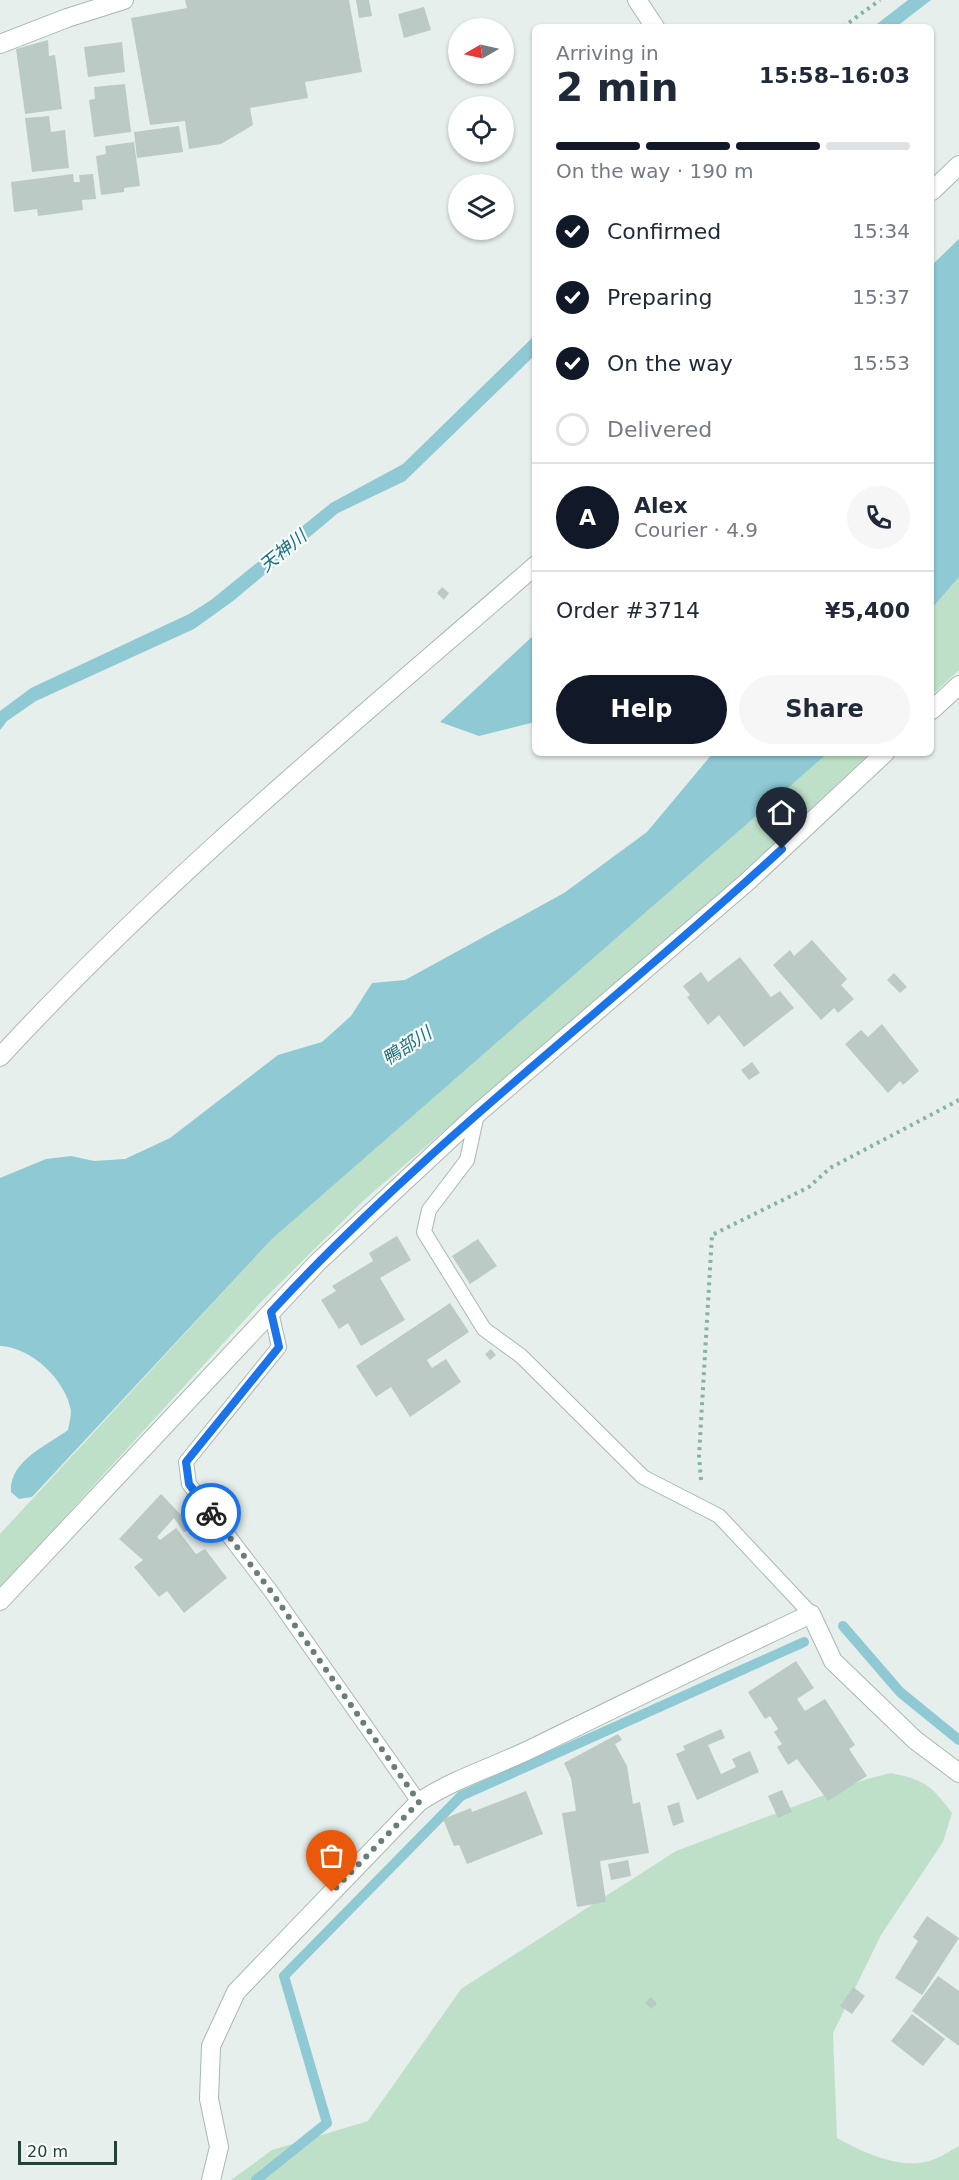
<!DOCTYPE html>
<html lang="en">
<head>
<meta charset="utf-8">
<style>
	:root { --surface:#fff; --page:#f6f6f7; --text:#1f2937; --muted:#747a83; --line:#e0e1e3; --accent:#111827 }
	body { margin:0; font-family:"DejaVu Sans","Noto Sans JP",sans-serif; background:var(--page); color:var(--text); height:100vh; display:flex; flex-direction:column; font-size:22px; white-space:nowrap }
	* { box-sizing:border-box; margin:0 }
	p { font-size:20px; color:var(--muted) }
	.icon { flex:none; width:33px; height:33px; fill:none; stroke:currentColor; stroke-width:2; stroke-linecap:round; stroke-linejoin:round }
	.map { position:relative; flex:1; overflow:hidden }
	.panel { position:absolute; left:532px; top:24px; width:402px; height:732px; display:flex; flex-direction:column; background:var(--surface); border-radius:9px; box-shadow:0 2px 4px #0004 }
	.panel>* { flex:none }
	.needle { width:39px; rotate:261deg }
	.fabs { position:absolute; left:448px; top:18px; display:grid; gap:12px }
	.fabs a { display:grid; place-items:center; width:66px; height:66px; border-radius:50%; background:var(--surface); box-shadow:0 2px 4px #0004; font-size:30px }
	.scale { position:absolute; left:18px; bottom:15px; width:99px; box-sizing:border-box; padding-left:6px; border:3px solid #24423a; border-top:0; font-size:16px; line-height:21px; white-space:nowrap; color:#24423a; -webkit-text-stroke:4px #f7fbf9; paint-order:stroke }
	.pin { position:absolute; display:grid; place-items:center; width:51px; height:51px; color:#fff; margin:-62px -26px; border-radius:50% 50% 50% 0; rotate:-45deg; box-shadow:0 0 6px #0007 }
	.pin .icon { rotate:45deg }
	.courier { position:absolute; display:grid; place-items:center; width:60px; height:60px; margin:-30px; border:4px solid #1a73e8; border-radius:50%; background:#fff; color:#222; box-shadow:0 2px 8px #0007 }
	.overview em { font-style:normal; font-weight:800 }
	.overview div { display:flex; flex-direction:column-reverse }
	.overview { display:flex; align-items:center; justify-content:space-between; height:102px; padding:0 24px }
	h1 { font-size:39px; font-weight:800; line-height:45px }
	.bar { display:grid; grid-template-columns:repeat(4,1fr); gap:9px 6px; align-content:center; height:72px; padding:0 24px }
	.bar i { height:8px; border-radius:4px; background:var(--line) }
	.bar .current { background:var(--accent) }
	.bar p { grid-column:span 4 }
	.line { display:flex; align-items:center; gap:15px; padding:0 24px; border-top:2px solid var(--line) }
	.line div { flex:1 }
	.round { display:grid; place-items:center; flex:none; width:63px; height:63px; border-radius:32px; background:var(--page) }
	ol { padding:0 24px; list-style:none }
	li { display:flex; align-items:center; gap:18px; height:66px }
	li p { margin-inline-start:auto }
	li .icon { padding:6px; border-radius:50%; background:var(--accent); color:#fff; stroke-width:4 }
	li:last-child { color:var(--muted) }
	li i { width:33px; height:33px; border:3px solid var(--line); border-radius:50% }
	.cta { display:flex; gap:12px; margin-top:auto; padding:12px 24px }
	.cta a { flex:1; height:69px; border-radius:36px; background:var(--accent); color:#fff; font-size:24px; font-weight:800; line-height:69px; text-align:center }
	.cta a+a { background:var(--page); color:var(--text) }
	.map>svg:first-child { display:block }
	.green { fill:#bfe0c8 }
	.water { fill:#8ec9d4 }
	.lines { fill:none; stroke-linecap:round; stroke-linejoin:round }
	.stream { stroke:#8ec9d4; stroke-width:10 }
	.building { fill:#bbcac4 }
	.service-casing { stroke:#a8b8b2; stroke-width:16 }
	.minor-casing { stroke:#a8b8b2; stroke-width:20 }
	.path { stroke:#86b3a5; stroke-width:4; stroke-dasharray:3 4.5; stroke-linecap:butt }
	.service { stroke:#fff; stroke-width:14 }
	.minor { stroke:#fff; stroke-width:18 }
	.done { stroke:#687f78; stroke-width:6; stroke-dasharray:0 10.8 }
	.route { stroke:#1a73e8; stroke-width:8 }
	.labels { text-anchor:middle; stroke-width:4.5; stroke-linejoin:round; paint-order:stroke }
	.water-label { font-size:18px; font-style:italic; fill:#1c6f80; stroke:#f7fbf9 }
</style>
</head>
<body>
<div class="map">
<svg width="959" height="2180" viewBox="0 0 959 2180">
	<rect width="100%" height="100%" fill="#e6efeb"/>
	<path class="green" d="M959 577V670L932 695V608Z
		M828 753H870L742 874 364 1200 261 1302 0 1588V1534L272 1239Z
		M891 1773C925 1780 932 1786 952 1813L943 1842 881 1935 833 2033 837 2138C864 2153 904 2172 935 2159 943 2156 951 2150 959 2146V2180H231L272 2150 368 2121 461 1989 676 1851 867 1779Z"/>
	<path class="water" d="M908 0H931L896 27H873Z
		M959 239V577L932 608V265Z
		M535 335V355L405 481 338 513 233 601 194 629 36 701 7 721 0 730V711L31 688 189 614 211 600 331 503 403 464Z
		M535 634V722L479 736 440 722Z
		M713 753H828L272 1239 32 1497 19 1499 11 1492C9 1461 46 1446 68 1430 69 1424 71 1417 71 1411 66 1380 31 1347 0 1346V1178L46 1159 71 1156 94 1161 125 1159 170 1138 278 1055 322 1042 351 1016 372 983 405 980 564 893 647 832Z"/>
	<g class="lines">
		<path class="stream" d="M843 1626 900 1692 959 1740
			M256 2180 327 2123 284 1976 461 1796 804 1642"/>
	</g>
	<path class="building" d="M185 0H349L362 72 305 82 308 98 250 108 253 125 221 144 189 149 185 121 150 125 131 18 187 8Z
		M356 0H369L372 16 359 18Z
		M424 7 431 30 404 38 398 14Z
		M48 40 49 56 55 55 62 109 25 114 16 49Z
		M122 42 125 72 88 77 84 47Z
		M125 84 131 132 94 137 89 100 95 99 94 87Z
		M49 116 51 132 65 130 69 168 32 172 25 118Z
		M179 126 183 152 137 158 134 132Z
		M134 142 140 186 124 188V192L101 195 96 156 106 154 105 146Z
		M73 174 74 182H80L79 175 93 174 96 199 82 200 83 210 38 216 37 209 14 212 11 182Z
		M442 587 449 593 444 600 437 593Z
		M812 940 847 979 841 985 854 999 838 1013 834 1008 821 1020 773 965 790 950 794 956Z
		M740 957 771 997 780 991 794 1008 744 1047 719 1015 708 1025 687 997 690 995 683 986 701 972 708 982Z
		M894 973 907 987 900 993 887 980Z
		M882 1024 919 1071 903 1085 900 1081 888 1093 845 1044 861 1030 868 1037Z
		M752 1062 760 1073 749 1080 741 1070Z
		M397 1236 411 1260 380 1278 405 1320 361 1346 348 1323 339 1329 321 1300 336 1291 332 1286 373 1261 369 1253Z
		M478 1239 497 1266 470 1284 452 1256Z
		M450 1303 469 1332 427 1360 432 1368 446 1359 461 1382 410 1417 391 1387 376 1397 356 1366Z
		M491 1349 496 1355 490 1360 485 1354Z
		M161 1494 185 1519 194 1513 202 1524 184 1532 174 1518 157 1537 160 1540 176 1528 196 1554 205 1549 227 1578 184 1613 167 1591 159 1597 134 1567 143 1560 119 1539Z
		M796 1661 814 1688 797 1699 805 1711 825 1699 855 1745 849 1749 867 1776 828 1801 797 1759 788 1765 777 1747 782 1744 774 1732 778 1729 770 1716 765 1719 748 1692Z
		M721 1729 725 1738 708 1745 721 1774 736 1767 732 1759 750 1751 759 1772 697 1800 676 1754 685 1750 683 1746Z
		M618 1734 622 1740 615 1744 627 1766 633 1804 640 1802 649 1853 600 1861 606 1902 577 1907 562 1813 576 1811 571 1778 564 1763Z
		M782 1790 792 1812 778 1818 768 1796Z
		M526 1791 543 1834 467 1864 459 1845 454 1846 443 1819 471 1808 472 1812Z
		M679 1802 684 1822 673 1826 667 1806Z
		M628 1860 631 1876 611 1880 608 1864Z
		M927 1916 959 1938 922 1995 895 1978 918 1941 913 1937Z
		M938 1976 959 1991V2046L912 2011Z
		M853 1987 865 1996 852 2014 840 2006Z
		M651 1997 657 2004 651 2009 645 2003Z
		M912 2014 945 2039 923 2066 891 2041Z"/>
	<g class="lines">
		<defs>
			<path id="service" d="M477 1114 467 1160 429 1210 424 1232 484 1329 521 1356 643 1477 719 1516 811 1614
				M271 1312 279 1347 186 1462 189 1484 270 1590 419 1802"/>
			<path id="minor" d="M637 0 655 27
				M0 44 67 18 124 0
				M932 191 959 165
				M932 710 959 685
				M0 1057C164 879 353 724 536 565
				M0 1601 318 1262 477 1114 747 882 885 753
				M211 2180 219 2147 209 2099 211 2046 236 1992 419 1802C455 1778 497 1766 535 1747 627 1702 719 1657 811 1614L833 1661 915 1740 959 1773"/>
		</defs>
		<use href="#service" class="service-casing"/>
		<use href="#minor" class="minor-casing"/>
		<path class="path" d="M843 27 880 0
			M701 1480 699 1456 712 1235 809 1187 830 1168 959 1100"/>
		<use href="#service" class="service"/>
		<use href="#minor" class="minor"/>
	</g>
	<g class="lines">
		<path class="done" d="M211 1513 270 1590 419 1802 332 1892"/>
		<path class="route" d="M211 1513 189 1484 186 1462 279 1347 271 1312C427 1143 613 1005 782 849"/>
	</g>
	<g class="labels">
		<g class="water-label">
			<text transform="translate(283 551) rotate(-39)" y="6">天神川</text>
			<text transform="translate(407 1046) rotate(-33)" y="6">鴨部川</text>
		</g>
	</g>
</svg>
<div class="fabs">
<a><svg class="needle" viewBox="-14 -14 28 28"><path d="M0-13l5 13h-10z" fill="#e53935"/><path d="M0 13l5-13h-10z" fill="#747a83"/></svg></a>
<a><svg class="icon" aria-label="locate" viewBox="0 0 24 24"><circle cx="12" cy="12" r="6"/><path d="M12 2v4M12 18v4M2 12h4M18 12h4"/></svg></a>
<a><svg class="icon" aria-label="layers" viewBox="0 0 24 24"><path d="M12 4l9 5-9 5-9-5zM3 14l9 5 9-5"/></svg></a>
</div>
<div class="scale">20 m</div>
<div class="pin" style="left:332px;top:1892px;background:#ea580c"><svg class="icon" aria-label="bag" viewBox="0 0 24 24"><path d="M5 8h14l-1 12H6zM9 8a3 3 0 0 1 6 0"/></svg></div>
<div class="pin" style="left:782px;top:849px;background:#1f2937"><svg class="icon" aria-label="home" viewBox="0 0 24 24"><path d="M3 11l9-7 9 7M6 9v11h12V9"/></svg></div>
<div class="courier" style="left:211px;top:1513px"><svg class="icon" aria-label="bike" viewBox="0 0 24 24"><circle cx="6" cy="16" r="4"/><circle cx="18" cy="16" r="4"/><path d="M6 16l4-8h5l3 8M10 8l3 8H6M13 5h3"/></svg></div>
<section class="panel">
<div class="overview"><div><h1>2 min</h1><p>Arriving in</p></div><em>15:58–16:03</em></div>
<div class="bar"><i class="current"></i><i class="current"></i><i class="current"></i><i></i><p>On the way · 190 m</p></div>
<ol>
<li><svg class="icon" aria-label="check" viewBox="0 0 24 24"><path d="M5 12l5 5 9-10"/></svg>Confirmed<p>15:34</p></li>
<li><svg class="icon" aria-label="check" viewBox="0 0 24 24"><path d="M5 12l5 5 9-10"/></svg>Preparing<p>15:37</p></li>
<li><svg class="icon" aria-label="check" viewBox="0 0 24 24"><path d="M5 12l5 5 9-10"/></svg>On the way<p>15:53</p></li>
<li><i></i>Delivered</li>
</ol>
<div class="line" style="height:108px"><b class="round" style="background:var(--accent);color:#fff">A</b><div><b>Alex</b><p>Courier · 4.9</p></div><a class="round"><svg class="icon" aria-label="phone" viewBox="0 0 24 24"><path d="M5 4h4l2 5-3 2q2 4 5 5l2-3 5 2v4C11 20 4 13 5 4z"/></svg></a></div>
<div class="line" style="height:78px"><div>Order #3714</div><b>¥5,400</b></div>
<div class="cta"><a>Help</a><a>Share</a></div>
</section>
</div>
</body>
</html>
